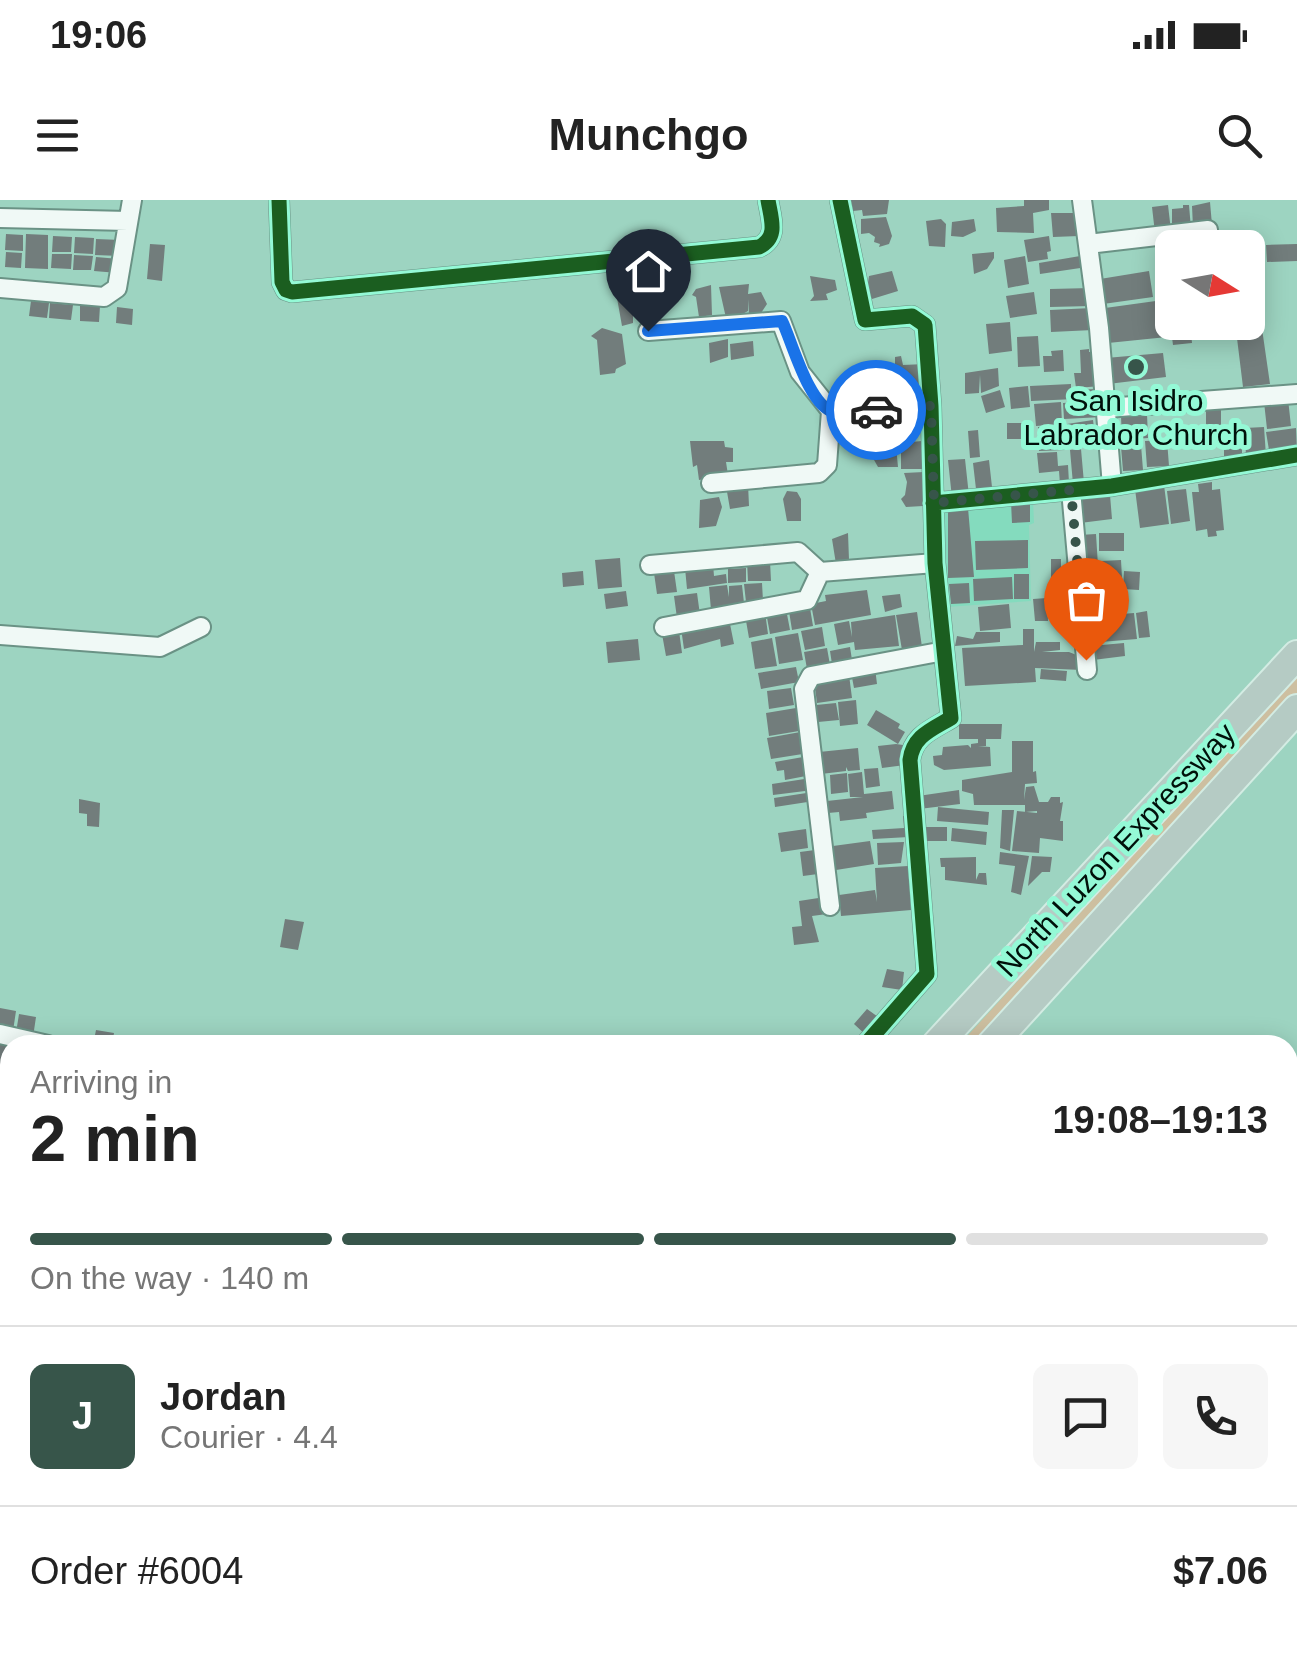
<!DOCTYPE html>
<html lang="en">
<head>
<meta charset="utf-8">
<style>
	:root { --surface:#fff; --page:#f6f6f6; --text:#222; --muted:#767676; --line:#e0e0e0; --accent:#37554a }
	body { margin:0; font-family:Helvetica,sans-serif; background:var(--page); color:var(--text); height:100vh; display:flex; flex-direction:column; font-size:38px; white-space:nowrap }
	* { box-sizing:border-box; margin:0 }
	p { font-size:32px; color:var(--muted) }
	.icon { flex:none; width:55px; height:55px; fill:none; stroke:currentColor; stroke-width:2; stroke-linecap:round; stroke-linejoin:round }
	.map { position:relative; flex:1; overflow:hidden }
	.panel { position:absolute; left:0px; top:835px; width:1298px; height:622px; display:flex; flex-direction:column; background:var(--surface); border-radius:30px 30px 0 0; box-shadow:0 5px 25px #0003 }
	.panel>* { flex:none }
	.needle { width:65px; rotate:101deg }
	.buttons { position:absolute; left:1155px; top:30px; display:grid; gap:20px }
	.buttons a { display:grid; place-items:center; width:110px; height:110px; border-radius:15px; background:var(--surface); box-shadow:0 5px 25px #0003; font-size:50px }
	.pin { position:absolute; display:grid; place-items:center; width:85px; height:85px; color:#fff; margin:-102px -42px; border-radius:50% 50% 50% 0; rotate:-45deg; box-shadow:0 0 10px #0007 }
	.pin .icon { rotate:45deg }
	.courier { position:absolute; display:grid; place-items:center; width:100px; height:100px; margin:-50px; border:8px solid #1a73e8; border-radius:50%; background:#fff; color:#222; box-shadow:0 2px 12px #0007 }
	.overview em { font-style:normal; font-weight:700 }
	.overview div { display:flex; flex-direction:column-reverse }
	.overview { display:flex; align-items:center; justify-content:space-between; height:170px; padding:0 30px }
	h1 { font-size:65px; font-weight:700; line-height:75px }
	.bar { display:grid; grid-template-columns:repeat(4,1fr); gap:15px 10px; align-content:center; height:120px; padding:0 30px }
	.bar i { height:12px; border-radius:8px; background:var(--line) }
	.bar .current { background:var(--accent) }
	.bar p { grid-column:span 4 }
	.line { display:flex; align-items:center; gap:25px; padding:0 30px; border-top:2px solid var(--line) }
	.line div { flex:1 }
	.round { display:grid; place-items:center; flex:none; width:105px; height:105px; border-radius:15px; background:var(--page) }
	.status { display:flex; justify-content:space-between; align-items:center; height:70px; padding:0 50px; background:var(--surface); direction:ltr }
	.status svg { height:28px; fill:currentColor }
	header { display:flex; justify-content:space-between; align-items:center; height:130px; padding:0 30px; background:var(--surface); font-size:45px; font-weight:700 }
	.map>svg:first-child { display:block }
	.built { fill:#84dbbe }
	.green { fill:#cdbfa0 }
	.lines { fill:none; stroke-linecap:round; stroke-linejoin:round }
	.stream { stroke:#9494e0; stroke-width:4 }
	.building { fill:#727d7c }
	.minor-casing { stroke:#6a9285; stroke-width:22 }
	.highway-casing { stroke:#d3ece3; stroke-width:32 }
	.minor { stroke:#f0f9f6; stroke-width:18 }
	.highway { stroke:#b5cbc4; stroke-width:28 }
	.cycleway-casing { stroke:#94f9d6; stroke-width:21 }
	.cycleway { stroke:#1b5e20; stroke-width:15 }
	.done { stroke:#37554a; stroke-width:10; stroke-dasharray:0 18 }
	.route { stroke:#1a73e8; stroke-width:12 }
	.poi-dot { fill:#37554a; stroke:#94f9d6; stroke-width:4 }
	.labels { text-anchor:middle; stroke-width:10; stroke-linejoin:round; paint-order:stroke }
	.poi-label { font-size:30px; fill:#00100a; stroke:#94f9d6 }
	.street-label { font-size:30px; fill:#00100a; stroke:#94f9d6 }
</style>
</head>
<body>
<div class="status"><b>19:06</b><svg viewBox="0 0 49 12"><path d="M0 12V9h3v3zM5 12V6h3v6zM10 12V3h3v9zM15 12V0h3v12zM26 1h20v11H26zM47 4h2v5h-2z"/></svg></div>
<header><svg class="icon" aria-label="menu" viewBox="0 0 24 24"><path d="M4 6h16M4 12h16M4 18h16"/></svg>Munchgo<svg class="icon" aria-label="search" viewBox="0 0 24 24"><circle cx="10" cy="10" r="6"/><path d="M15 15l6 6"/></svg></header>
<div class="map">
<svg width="1297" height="1457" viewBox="0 0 1297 1457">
	<rect width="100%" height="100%" fill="#9dd4c1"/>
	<path class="built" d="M1033 299 1034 323 1029 325 1031 401 947 407 942 307Z
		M0 1424 10 1426V1448H281L271 1457H0Z"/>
	<path class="green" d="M1297 476V498L979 845H959Z"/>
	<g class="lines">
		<path class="stream" d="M0 945 10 943
			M1288 1354 1297 1350"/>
	</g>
	<path class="building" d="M851 0H889L887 14 863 16 862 10 853 11Z
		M1024 0H1049V10L1033 13 1034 33 997 32 996 8 1024 6Z
		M1210 2 1212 25 1193 27 1192 6Z
		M1168 5 1171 31 1155 33 1152 7Z
		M1183 5H1189L1191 29 1172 31V9L1183 8Z
		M1051 13H1078L1079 36 1053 37Z
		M886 17 892 36 889 44 879 47 880 44 874 42 875 37 869 33 861 34V19Z
		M941 19 946 24 945 47 929 46 926 21Z
		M974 19 976 31 963 37 951 36 952 22Z
		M6 34 23 35V51L5 50Z
		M26 34 48 35V69L25 68Z
		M53 36 72 37 71 52H52Z
		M1049 36 1051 51 1047 52 1048 59 1028 62 1024 40Z
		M75 37 94 38 93 54 74 53Z
		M96 39 121 40 120 56 95 55Z
		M150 44 165 45 162 81 147 79Z
		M1297 44V61L1267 62 1266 45Z
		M6 52 22 53 21 68 5 67Z
		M994 52V58L987 69 974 74 972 54Z
		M52 54H72L71 69 51 68Z
		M74 55 93 56 91 70H73Z
		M1086 55 1087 67 1040 74 1039 63Z
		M1025 56 1029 84 1008 88 1004 60Z
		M96 57 119 59 118 73 94 71Z
		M1172 63V120H1170L1163 65Z
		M892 71 898 91 872 99 867 89 869 76Z
		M1149 71 1153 97 1103 104 1100 79Z
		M810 76 835 80 837 90 826 94 828 100 810 101 814 96Z
		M749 84 748 94 761 92 767 104 761 113 749 115 748 99V111L739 116 726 118 719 87Z
		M711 85 712 115 699 117 696 97 692 95 696 89Z
		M1091 88V106L1050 107V89Z
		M1034 92 1037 114 1010 118 1006 96Z
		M636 95 639 102 633 108V123L622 126 617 98Z
		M1163 100 1167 137 1108 143 1105 108Z
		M31 101 49 103 47 118 29 116Z
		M50 103 73 105 71 120 49 118Z
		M80 105 100 106 99 122 80 121Z
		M117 107 133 109 132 125 116 123Z
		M1092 108 1093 130 1051 132 1050 110Z
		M1259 108 1270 184 1243 187 1235 122H1248V111Z
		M1010 122 1012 151 989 154 986 124Z
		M1170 122H1190L1192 143 1173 145Z
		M602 128 622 134 626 164 616 169 615 173 600 175 597 140 591 136Z
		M1038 136 1040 166 1018 167 1017 137Z
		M728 139V157L710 163 709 143Z
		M753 141 754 156 731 160 730 144Z
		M1089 149V152H1097L1101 186 1076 188 1074 173H1081L1080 150Z
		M1063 150 1064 171 1044 172 1043 156H1052L1051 151Z
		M1163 153 1166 177 1108 184 1106 158Z
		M901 156 903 165 925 164 927 200 875 202V173L895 166V157Z
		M998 168 999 186 981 193 980 175 979 193 965 194V173Z
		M1071 184V190L1098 189V198L1031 201 1030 186Z
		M1028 186 1030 207 1011 209 1009 188Z
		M1000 190 1005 207 986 213 981 196Z
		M1288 199 1291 226 1267 229 1264 202Z
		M1101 201 1102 217 1064 219 1063 203Z
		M1061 202 1062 224 1036 226 1034 204Z
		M1206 208H1221V233H1206Z
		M1147 214 1148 238 1122 240 1121 216Z
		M1093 220 1096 243 1080 245 1079 235 1069 236 1067 224Z
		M1007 223H1023V239H1007Z
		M1224 225 1242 228V260H1224Z
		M1064 226 1065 250 1039 251 1038 227Z
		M1264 227 1266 256 1246 258 1245 228Z
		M1296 228 1297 252 1270 256 1266 232Z
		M978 230 980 257 970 258 968 231Z
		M1167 240 1169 266 1147 267 1145 241Z
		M690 241H724L725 247 733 248V262H726L728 275 699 280 697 265 693 267Z
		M922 241 925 269H901V243Z
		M1141 245 1143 270 1123 271 1121 247Z
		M896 246 898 267H878L869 251Z
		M1081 249 1084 283 1073 284 1070 250Z
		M1057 252 1058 266 1068 265 1069 283 1060 284 1059 271 1039 273 1037 253Z
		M965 259 969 296 952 298 948 260Z
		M989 260 992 287 976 289 973 263Z
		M924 272 926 292 923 293V306L906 307 901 299 905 295 907 282 904 273Z
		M1212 282V290L1220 289 1224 330 1216 331 1217 336 1208 337 1207 329 1196 331 1192 292H1199L1198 284Z
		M748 284 749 306 730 309 726 286Z
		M1164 285 1169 324 1140 328 1135 289Z
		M1186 289 1190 321 1171 324 1167 291Z
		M787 291 797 292 801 299V321H787L783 299Z
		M1110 295 1112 319 1080 323 1078 299Z
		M719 297 722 307 716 326 699 328 700 300Z
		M1030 301V322L1012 323 1011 302Z
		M968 308 974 377 948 378V310Z
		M848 333 849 360 836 364 832 339Z
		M1099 333H1124V351H1099Z
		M1096 334 1098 366 1081 367 1079 335Z
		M1028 340V368L976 370 975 341Z
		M620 358 622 387 598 389 595 360Z
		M1051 359H1061V386H1051Z
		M1121 360 1122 378 1102 380 1101 361Z
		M747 361H770L771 381H748Z
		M713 364 714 376 726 374 727 383 687 389 685 368Z
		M746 368V382L728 383V369Z
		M583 371 584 385 563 387 562 373Z
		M674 371 677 392 657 394 654 373Z
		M1124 371 1140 372 1139 390 1123 389Z
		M1014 374H1029V399H1014Z
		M1012 377 1013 399 974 401 973 379Z
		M1121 381 1122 401 1107 403 1105 383Z
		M762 383 763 401 746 402 744 384Z
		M969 383 970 403 951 404 949 384Z
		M727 385 729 397V386L742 385 744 403 711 410 709 387Z
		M1104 387 1106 409 1085 412 1082 390Z
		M867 390 871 415 815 425 811 404 826 401 825 395Z
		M626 391 628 406 606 409 604 394Z
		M697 393 700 415 677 418 674 396Z
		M900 394 902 407 885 412 882 396Z
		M1047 398 1048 421H1035L1033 399Z
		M809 402 813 426 792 430 788 405Z
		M1009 404 1011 428 980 431 978 407Z
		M1050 407H1078V421L1050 420Z
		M786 409 790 430 770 434 766 412Z
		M1147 411 1150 437 1139 438 1136 413Z
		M765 412 768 434 749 438 745 415Z
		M917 412 922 447 902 450 896 415Z
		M1134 413 1137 439 1088 443 1086 417Z
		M895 415 899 446 855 450 854 442 838 445 834 424 849 421 852 437 851 422Z
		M729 419 734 444 721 447 720 439 684 449 681 428Z
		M822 427 825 446 805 450 801 431Z
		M1023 429H1034V452L1036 442H1060V450L1042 452H1069L1084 458 1082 470 1035 468 1036 482 965 486 962 448 1023 445Z
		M679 431 682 453 666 456 662 434Z
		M976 432H1000V442L955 446 957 436 973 439Z
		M798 433 803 460 779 464 775 437Z
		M772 438 777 466 755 469 751 442Z
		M638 439 640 460 608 463 606 442Z
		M1124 443 1125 456 1093 460 1091 446Z
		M850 447 852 460 832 464 830 451Z
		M827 448 830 465 807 469 804 452Z
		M796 467 799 482 761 489 758 473Z
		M875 468 877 484 854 488 851 472Z
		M1041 469 1067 471 1066 481 1040 479Z
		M849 475 852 498 817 503 814 480Z
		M791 488 794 505 769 509 767 491Z
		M856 500 858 524 840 526 838 502Z
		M836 503 839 520 818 522 816 505Z
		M802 507 805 530 769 536 766 513Z
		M876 510 900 524 898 528 905 532 898 544 867 525Z
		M959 524H1002L1001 539H986V546H978L990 547 991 566 944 570 934 565 933 556 942 555 943 547 968 545 971 548V544L978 543V539H959Z
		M806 531 809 553 771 559 767 538Z
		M1012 541H1033V572L1036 571 1037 583 1025 584 1024 600 1026 587 1034 586 1039 602H1048L1051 597H1060V603L1063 602 1060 621H1063V641L1040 638 1039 653 1012 651 1017 611 1037 613V611L1025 612V605H974L973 594 962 591V580L1012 572Z
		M896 544 903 545 905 565 882 568 878 546Z
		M858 548 860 570 848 571 846 567V571L821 574 819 552Z
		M803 557 806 576 785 580 784 570 777 571 775 562Z
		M878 568 880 586 866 588 864 569Z
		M862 572 864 594 892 591 894 609 866 613 867 618 840 621 839 612 828 613 827 601 863 597H850L848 574Z
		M847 573 848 592 831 594 830 575Z
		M811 578 813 590 773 595 772 584Z
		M959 590 960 604 919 609 918 596Z
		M813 592 814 601 775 607 774 598Z
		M79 599 100 603 99 627 87 626V614L79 613Z
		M938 607 989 612 988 625 937 621Z
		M1002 610H1014L1010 651 1000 648Z
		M903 616H907L909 637 873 639 872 630 904 628Z
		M922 627H947V641H922Z
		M952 628 987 632 986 645 951 641Z
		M806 629 808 648 781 652 778 633Z
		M870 641 874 664 836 670 833 646Z
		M904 642 901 663 878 665 877 643Z
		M815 650 818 674 803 676 800 652Z
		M1000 652 1029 656 1021 695 1011 692 1015 666 999 664Z
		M1032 656 1052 657 1050 672H1042L1028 686Z
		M976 657V680L979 673H986L987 685 945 680V667H941L940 658Z
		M908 666 911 710 841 716 839 695 875 690 877 702 875 668Z
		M825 697 827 714 812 716 819 742 794 745 792 727 802 726 799 701Z
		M285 719 304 722 298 750 280 747Z
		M887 769 904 772 902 790 882 787Z
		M0 808 16 811 13 831 0 829Z
		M867 809 881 819 867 836 854 824Z
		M19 814 36 817 33 837 16 833Z
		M96 830 114 833 112 845H93Z
		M0 842 10 844V886L0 884Z"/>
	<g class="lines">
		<defs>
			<path id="minor" d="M279 0 282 82 286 90 292 92 759 47C779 37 771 19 768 0
				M840 0 865 120 912 116 925 125 931 206 935 363 951 518C931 530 913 536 910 560L927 774 865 845
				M1082 0 1099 128 1112 286
				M0 18 128 21
				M1088 44 1208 30
				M0 88 104 97 117 88 132 0
				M648 131 781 121 800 172 831 211 931 206
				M1106 208 1297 194
				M711 283 819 273 827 265 831 211
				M1071 290 1087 470
				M933 303 1112 286 1297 255
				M650 365 798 352 820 372 935 363
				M664 427 807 400 820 372
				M0 435 160 447 201 427
				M830 706 804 489 811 476 944 451
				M0 834 48 845
				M0 892 10 893
				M1290 1416H1297
				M149 1448 167 1457"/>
			<path id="highway" d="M936 845 1297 455
				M991 845 1297 509
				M258 1457 273 1448
				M325 1457 335 1448
				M375 1457 385 1448"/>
		</defs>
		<use href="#minor" class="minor-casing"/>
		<use href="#highway" class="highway-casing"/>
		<use href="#minor" class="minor"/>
		<use href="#highway" class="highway"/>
		<defs>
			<path id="cycleway" d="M279 0 282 82 286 90 292 92 759 47C779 37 771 19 768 0
				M840 0 865 120 912 116 925 125 931 206 935 363 951 518C931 530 913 536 910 560L927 774 865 845
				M933 303 1112 286 1297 255"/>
		</defs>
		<use href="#cycleway" class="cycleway-casing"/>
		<use href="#cycleway" class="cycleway"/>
	</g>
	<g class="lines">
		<path class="done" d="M876 210 931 206 934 303 1071 290 1086 460"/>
		<path class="route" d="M648 131 782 121C792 141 809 207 834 212 846 215 864 210 876 210"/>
	</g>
	<circle class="poi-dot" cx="1136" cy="167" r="10"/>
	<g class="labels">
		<g class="poi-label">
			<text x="1136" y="211">San Isidro<tspan x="1136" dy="34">Labrador Church</tspan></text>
		</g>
		<g class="street-label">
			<text transform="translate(1116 650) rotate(-47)" y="10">North Luzon Expressway</text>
		</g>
	</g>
</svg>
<div class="buttons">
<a><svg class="needle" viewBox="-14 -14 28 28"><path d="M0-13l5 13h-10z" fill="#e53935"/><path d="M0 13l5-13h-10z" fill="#767676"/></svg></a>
</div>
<div class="pin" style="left:1086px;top:460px;background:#ea580c"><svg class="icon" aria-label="bag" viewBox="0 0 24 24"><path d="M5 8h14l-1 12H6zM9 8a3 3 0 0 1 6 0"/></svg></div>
<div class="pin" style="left:648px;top:131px;background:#1f2937"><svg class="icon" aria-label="home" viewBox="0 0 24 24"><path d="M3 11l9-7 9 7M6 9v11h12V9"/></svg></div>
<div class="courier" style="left:876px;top:210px"><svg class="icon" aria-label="car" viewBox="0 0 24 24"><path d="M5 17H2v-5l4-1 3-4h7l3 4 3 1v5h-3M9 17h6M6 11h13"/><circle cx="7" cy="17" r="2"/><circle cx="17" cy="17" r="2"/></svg></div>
<section class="panel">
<div class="overview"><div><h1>2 min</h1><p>Arriving in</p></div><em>19:08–19:13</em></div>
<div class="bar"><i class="current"></i><i class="current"></i><i class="current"></i><i></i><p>On the way · 140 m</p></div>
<div class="line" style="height:180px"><b class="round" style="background:var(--accent);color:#fff">J</b><div><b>Jordan</b><p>Courier · 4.4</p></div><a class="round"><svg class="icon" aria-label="chat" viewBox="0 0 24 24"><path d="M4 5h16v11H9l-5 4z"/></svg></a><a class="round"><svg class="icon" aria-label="phone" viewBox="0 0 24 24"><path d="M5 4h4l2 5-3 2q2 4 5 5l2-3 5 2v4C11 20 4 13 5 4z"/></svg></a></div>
<div class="line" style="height:130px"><div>Order #6004</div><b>$7.06</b></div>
</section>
</div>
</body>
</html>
